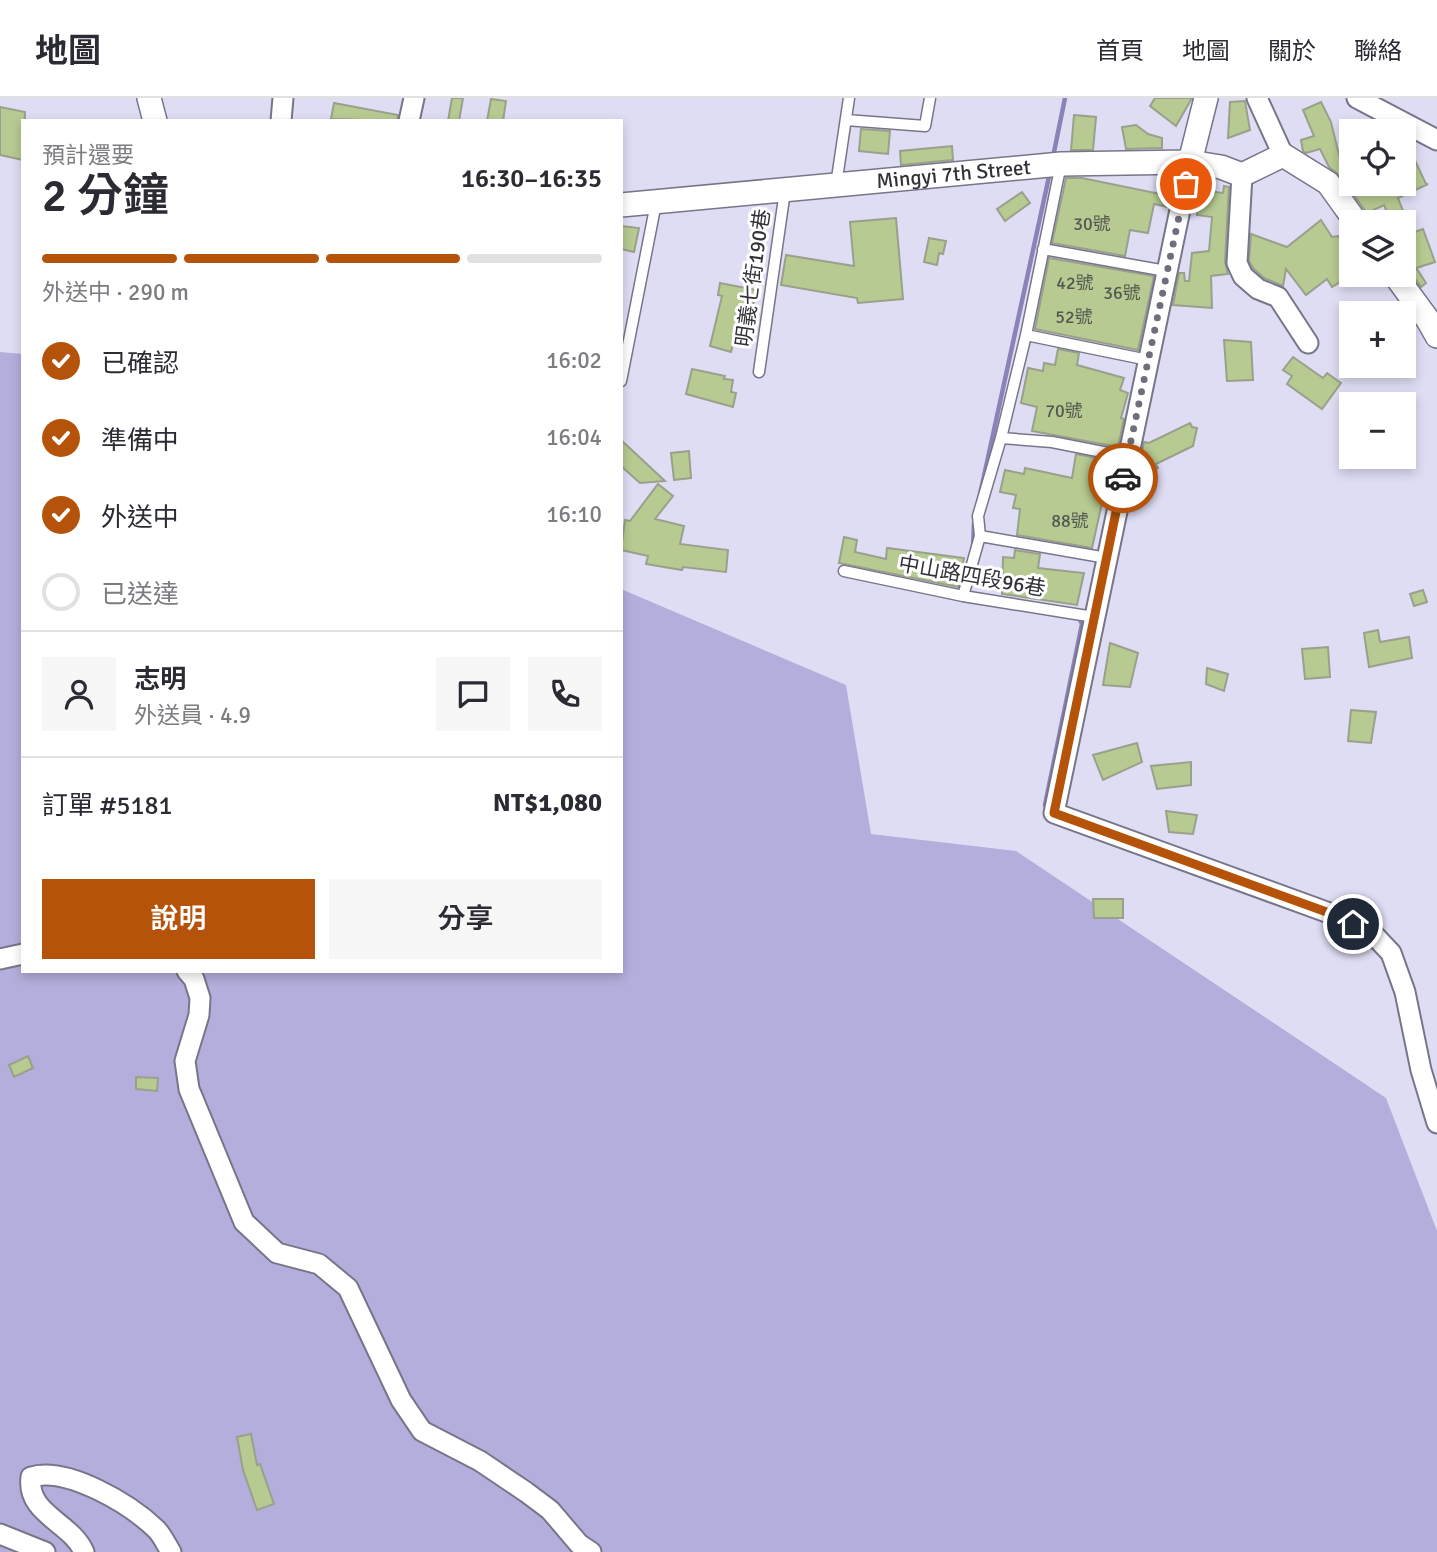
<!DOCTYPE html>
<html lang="zh-TW">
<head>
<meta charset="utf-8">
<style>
	:root { --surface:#fff; --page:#f7f7f7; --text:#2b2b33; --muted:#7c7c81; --line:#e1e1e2; --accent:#b45309 }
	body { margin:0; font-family:Signika,"Noto Sans TC",sans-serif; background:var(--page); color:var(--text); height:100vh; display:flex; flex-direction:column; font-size:26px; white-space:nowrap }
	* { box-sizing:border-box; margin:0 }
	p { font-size:23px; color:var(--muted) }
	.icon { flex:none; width:38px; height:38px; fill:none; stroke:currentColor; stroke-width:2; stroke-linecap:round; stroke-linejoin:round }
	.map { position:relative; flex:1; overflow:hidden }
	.side { position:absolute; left:21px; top:21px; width:602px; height:854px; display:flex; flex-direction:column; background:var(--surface); border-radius:0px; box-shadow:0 4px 10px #0003 }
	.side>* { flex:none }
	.buttons { position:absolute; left:1339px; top:21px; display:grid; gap:14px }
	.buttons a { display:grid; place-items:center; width:77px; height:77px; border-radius:0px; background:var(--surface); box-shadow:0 4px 10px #0003; font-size:35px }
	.pin { position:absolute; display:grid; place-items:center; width:60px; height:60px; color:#fff; margin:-30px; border:4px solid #fff; border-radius:50%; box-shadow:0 2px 7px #0007 }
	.courier { position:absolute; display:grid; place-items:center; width:70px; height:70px; margin:-35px; border:5px solid #b45309; border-radius:50%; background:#fff; color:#222; box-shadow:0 2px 9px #0007 }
	.overview em { font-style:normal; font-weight:600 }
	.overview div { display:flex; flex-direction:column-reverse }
	.overview { display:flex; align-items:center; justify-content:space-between; height:119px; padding:0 21px }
	h1 { font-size:46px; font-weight:600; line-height:52px }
	.bar { display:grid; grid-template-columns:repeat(4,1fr); gap:10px 7px; align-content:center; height:84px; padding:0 21px }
	.bar i { height:9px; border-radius:5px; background:var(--line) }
	.bar .selected { background:var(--accent) }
	.bar p { grid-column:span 4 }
	.line { display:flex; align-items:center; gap:18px; padding:0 21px; border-top:2px solid var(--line) }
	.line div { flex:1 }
	.round { display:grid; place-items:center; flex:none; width:74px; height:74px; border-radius:0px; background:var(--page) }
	ol { padding:0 21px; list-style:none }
	li { display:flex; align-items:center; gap:21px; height:77px }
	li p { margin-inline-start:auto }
	li .icon { padding:7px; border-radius:50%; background:var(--accent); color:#fff; stroke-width:4 }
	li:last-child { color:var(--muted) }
	li i { width:38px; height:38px; border:4px solid var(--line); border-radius:50% }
	.cta { display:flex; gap:14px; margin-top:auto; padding:14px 21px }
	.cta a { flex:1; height:80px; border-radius:0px; background:var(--accent); color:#fff; font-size:28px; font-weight:600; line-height:80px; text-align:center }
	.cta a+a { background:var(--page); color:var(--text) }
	header { display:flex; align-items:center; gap:42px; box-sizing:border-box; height:98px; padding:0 35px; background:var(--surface); border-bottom:2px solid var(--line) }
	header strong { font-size:33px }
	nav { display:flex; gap:38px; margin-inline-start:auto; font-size:24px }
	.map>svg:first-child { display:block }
	.green { fill:#b4aedc }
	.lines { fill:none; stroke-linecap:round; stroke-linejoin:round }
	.stream { stroke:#8b83b7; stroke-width:4.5 }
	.building { fill:#b7ca91; stroke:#99a08b; stroke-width:2 }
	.service-casing { stroke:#777589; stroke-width:13 }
	.minor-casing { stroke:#777589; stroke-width:23 }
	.tertiary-casing { stroke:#777589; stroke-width:26 }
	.service { stroke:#fff; stroke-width:10 }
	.minor { stroke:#fff; stroke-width:19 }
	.tertiary { stroke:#fff; stroke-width:23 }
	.done { stroke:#6f6e7c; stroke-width:7; stroke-dasharray:0 12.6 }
	.route { stroke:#b45309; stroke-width:9 }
	.labels { text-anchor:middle; stroke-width:6; stroke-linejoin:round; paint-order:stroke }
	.number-label { font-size:18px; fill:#545850 }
	.street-label { font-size:21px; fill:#33323b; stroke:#fff }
</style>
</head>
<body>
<header>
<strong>地圖</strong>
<nav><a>首頁</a><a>地圖</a><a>關於</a><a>聯絡</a></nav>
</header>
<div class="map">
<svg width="1437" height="1454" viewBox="0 0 1437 1454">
	<rect width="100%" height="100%" fill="#dfddf4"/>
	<path class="green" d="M0 254 23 256V873H621V491L846 587 871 736 1016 753 1386 1000 1437 1133V1454H0Z"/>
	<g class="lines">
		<path class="stream" d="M1053 59 1065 0
			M979 401 1050 74
			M973 449 974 426
			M1045 707 1082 526 1079 519H1076"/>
	</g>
	<path class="building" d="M452 0H463L459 23H448Z
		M1155 0H1192L1176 28 1150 8Z
		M491 1 506 3 503 23H487Z
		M1245 3 1250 32 1228 40 1230 4Z
		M1321 4 1331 24 1339 57 1351 52V86H1404V39L1426 86H1428L1398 100 1412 135 1423 131 1435 164 1413 171 1404 157V124H1391L1384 107 1367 115 1339 77 1329 69 1320 51 1306 55 1303 53 1301 42 1314 38 1303 12Z
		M334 5 398 17 397 23 331 21Z
		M0 9 25 14 23 62 0 57Z
		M1074 17 1096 19 1093 52H1071Z
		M1136 27 1148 36 1162 40V50L1126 51 1122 29Z
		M861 31 890 33 888 56 859 53Z
		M952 48 953 62 901 67 900 53Z
		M1066 80H1082L1170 98 1168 109 1154 106 1148 135 1130 132 1125 158 1052 145Z
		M1224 88 1229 89 1225 164 1228 176 1211 178 1212 210 1173 207 1179 175H1184L1185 183H1189L1192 155 1209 153 1212 119 1197 117 1200 92 1223 95Z
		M1022 94 1030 105 1005 123 997 111Z
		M896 120 903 201 858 205 857 200 781 187 786 157 854 168 850 124Z
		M1321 122 1332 139 1338 138 1351 157V167L1345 172 1349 178 1332 189 1327 181 1306 197 1286 171 1283 188 1264 180 1253 170 1249 163 1251 136 1287 149Z
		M621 128 639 130 634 154 621 151Z
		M929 140 946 143 943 156 939 155 937 167 924 164Z
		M1049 160 1154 178 1138 252 1035 231Z
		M1417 171 1426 185 1421 189 1411 175Z
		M720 185 756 192 753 208 757 209 750 235 737 232 731 254 710 248 722 198 718 197Z
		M1224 242 1251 244 1253 282 1227 283Z
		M1058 251 1079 255 1077 267 1124 280 1120 292 1128 295 1121 320 1124 321 1118 349 1032 333 1037 309 1021 305 1028 270 1043 273 1044 265 1055 267Z
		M1293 259 1323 280 1327 275 1341 285 1322 311 1287 286 1292 278 1283 272Z
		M692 271 725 278 724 281 733 282 731 294 736 295 733 309 686 296Z
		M1190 325 1192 329 1197 330 1193 348 1156 366 1158 370 1144 377 1137 376 1144 344 1149 345Z
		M621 342 665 383 640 385 621 368Z
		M689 353 691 380 674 382 671 355Z
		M1076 356 1106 362 1101 386 1106 387 1092 450 1017 437 1020 411 1013 410 1016 397 1000 394 1005 372 1024 376 1025 370 1072 380Z
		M658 386 673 398 655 421 684 428 680 446 728 452 726 474 683 469 682 472 646 466 648 458 621 452 625 422 630 423Z
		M844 439 857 442 855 454 886 461 887 450 964 460 958 489 839 465Z
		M1015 452 1040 456 1038 470 1084 475 1077 507 1002 496 1003 459 1014 460Z
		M1423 492 1427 504 1414 508 1410 496Z
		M1378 532 1380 544 1409 539 1412 560 1369 569 1364 535Z
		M1110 545 1138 555 1130 589 1103 587Z
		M1328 549 1330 579 1305 581 1302 551Z
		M1207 570 1228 576 1224 593 1206 586Z
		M1351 612 1376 614 1371 645 1348 643Z
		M1137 645 1142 664 1103 682 1093 657Z
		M1191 664V687L1157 691 1151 668Z
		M1166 713 1197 717 1193 736 1169 734Z
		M1093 801H1123V820H1094Z
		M28 958 33 970 14 979 9 967Z
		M136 979 158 980 157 993 136 991Z
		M251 1336 257 1367 260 1366 274 1406 257 1412 243 1372 237 1339Z"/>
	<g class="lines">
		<defs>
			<path id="service" d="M846 22 925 28 930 0
				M836 87 849 0
				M1043 151 1166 173
				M1026 237 1148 262
				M759 274 785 93
				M621 283 656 105
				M1001 340 1052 344 1128 359
				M980 438 1107 460
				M844 473 963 498 1094 519
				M963 498 980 438 978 418 1001 340 1026 237 1061 66"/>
			<path id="minor" d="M1257 0 1283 57
				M1357 0 1437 42
				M281 23 283 0
				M409 23 414 0
				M1190 64 1054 715 1332 816 1373 836 1391 855 1405 894 1421 972 1437 1025
				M1242 77 1237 165 1243 178 1258 191 1278 199 1308 245
				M0 861 23 856
				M187 873 194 881 200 900 199 917 185 963 189 991 244 1124 277 1155 319 1166 348 1190 401 1302 422 1333 480 1363 526 1394 550 1412 579 1446 591 1454
				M0 1436 45 1454
				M84 1454C71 1424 26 1416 31 1379 67 1368 130 1406 156 1431 162 1437 166 1446 171 1454"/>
			<g id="tertiary">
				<path d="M149 0 155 23"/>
				<path d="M1190 64 1206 0"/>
				<path id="s1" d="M621 107 1061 66 1190 64 1221 69 1242 77 1283 57 1328 85 1356 124"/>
				<path d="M1395 177 1428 222 1437 238"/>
			</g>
		</defs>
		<use href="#service" class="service-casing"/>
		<use href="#minor" class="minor-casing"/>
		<use href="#tertiary" class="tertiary-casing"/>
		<use href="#service" class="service"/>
		<use href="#minor" class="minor"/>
		<use href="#tertiary" class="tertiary"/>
	</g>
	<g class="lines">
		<path class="done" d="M1123 380 1186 86"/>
		<path class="route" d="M1123 380 1054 715 1332 816 1353 826"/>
	</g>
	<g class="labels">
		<g class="number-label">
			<text x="1092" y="132">30號</text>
			<text x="1075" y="191">42號</text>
			<text x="1122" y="201">36號</text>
			<text x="1074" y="225">52號</text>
			<text x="1064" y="319">70號</text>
			<text x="1070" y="429">88號</text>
		</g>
		<g class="street-label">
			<text dy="7" stroke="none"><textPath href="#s1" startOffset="334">Mingyi 7th Street</textPath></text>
			<text transform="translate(753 180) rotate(-82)" y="7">明義七街190巷</text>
			<text transform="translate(972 478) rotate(10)" y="7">中山路四段96巷</text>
		</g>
	</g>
</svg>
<div class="buttons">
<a><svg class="icon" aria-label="locate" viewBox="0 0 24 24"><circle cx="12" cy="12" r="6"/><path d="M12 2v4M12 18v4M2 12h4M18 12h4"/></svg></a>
<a><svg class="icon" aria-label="layers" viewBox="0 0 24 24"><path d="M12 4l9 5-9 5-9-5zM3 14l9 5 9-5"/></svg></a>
<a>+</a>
<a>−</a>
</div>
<div class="pin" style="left:1186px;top:86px;background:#ea580c"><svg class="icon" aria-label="bag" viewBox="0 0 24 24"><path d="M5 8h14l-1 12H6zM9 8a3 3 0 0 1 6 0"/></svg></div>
<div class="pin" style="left:1353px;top:826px;background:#1f2937"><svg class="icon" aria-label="home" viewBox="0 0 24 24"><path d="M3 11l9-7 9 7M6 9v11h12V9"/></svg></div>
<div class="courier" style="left:1123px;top:380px"><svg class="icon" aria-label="car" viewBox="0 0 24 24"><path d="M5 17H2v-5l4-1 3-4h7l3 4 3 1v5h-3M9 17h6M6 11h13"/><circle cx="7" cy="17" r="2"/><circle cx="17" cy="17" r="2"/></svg></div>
<section class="side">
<div class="overview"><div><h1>2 分鐘</h1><p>預計還要</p></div><em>16:30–16:35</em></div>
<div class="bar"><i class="selected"></i><i class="selected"></i><i class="selected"></i><i></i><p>外送中 · 290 m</p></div>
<ol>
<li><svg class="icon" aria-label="check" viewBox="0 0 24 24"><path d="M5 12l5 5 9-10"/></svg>已確認<p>16:02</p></li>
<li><svg class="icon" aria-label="check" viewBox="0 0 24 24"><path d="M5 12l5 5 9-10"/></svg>準備中<p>16:04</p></li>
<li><svg class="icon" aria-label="check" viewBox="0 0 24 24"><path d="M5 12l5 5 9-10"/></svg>外送中<p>16:10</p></li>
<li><i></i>已送達</li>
</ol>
<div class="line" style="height:126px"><a class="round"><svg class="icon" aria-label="person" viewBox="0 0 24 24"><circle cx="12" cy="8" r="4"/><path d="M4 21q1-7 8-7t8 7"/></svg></a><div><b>志明</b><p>外送員 · 4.9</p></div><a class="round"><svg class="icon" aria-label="chat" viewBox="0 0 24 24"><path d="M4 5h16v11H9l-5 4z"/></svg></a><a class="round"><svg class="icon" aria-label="phone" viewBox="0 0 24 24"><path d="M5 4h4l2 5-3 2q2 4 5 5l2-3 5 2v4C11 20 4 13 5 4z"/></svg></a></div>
<div class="line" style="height:91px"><div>訂單 #5181</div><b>NT$1,080</b></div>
<div class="cta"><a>說明</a><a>分享</a></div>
</section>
</div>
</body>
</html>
